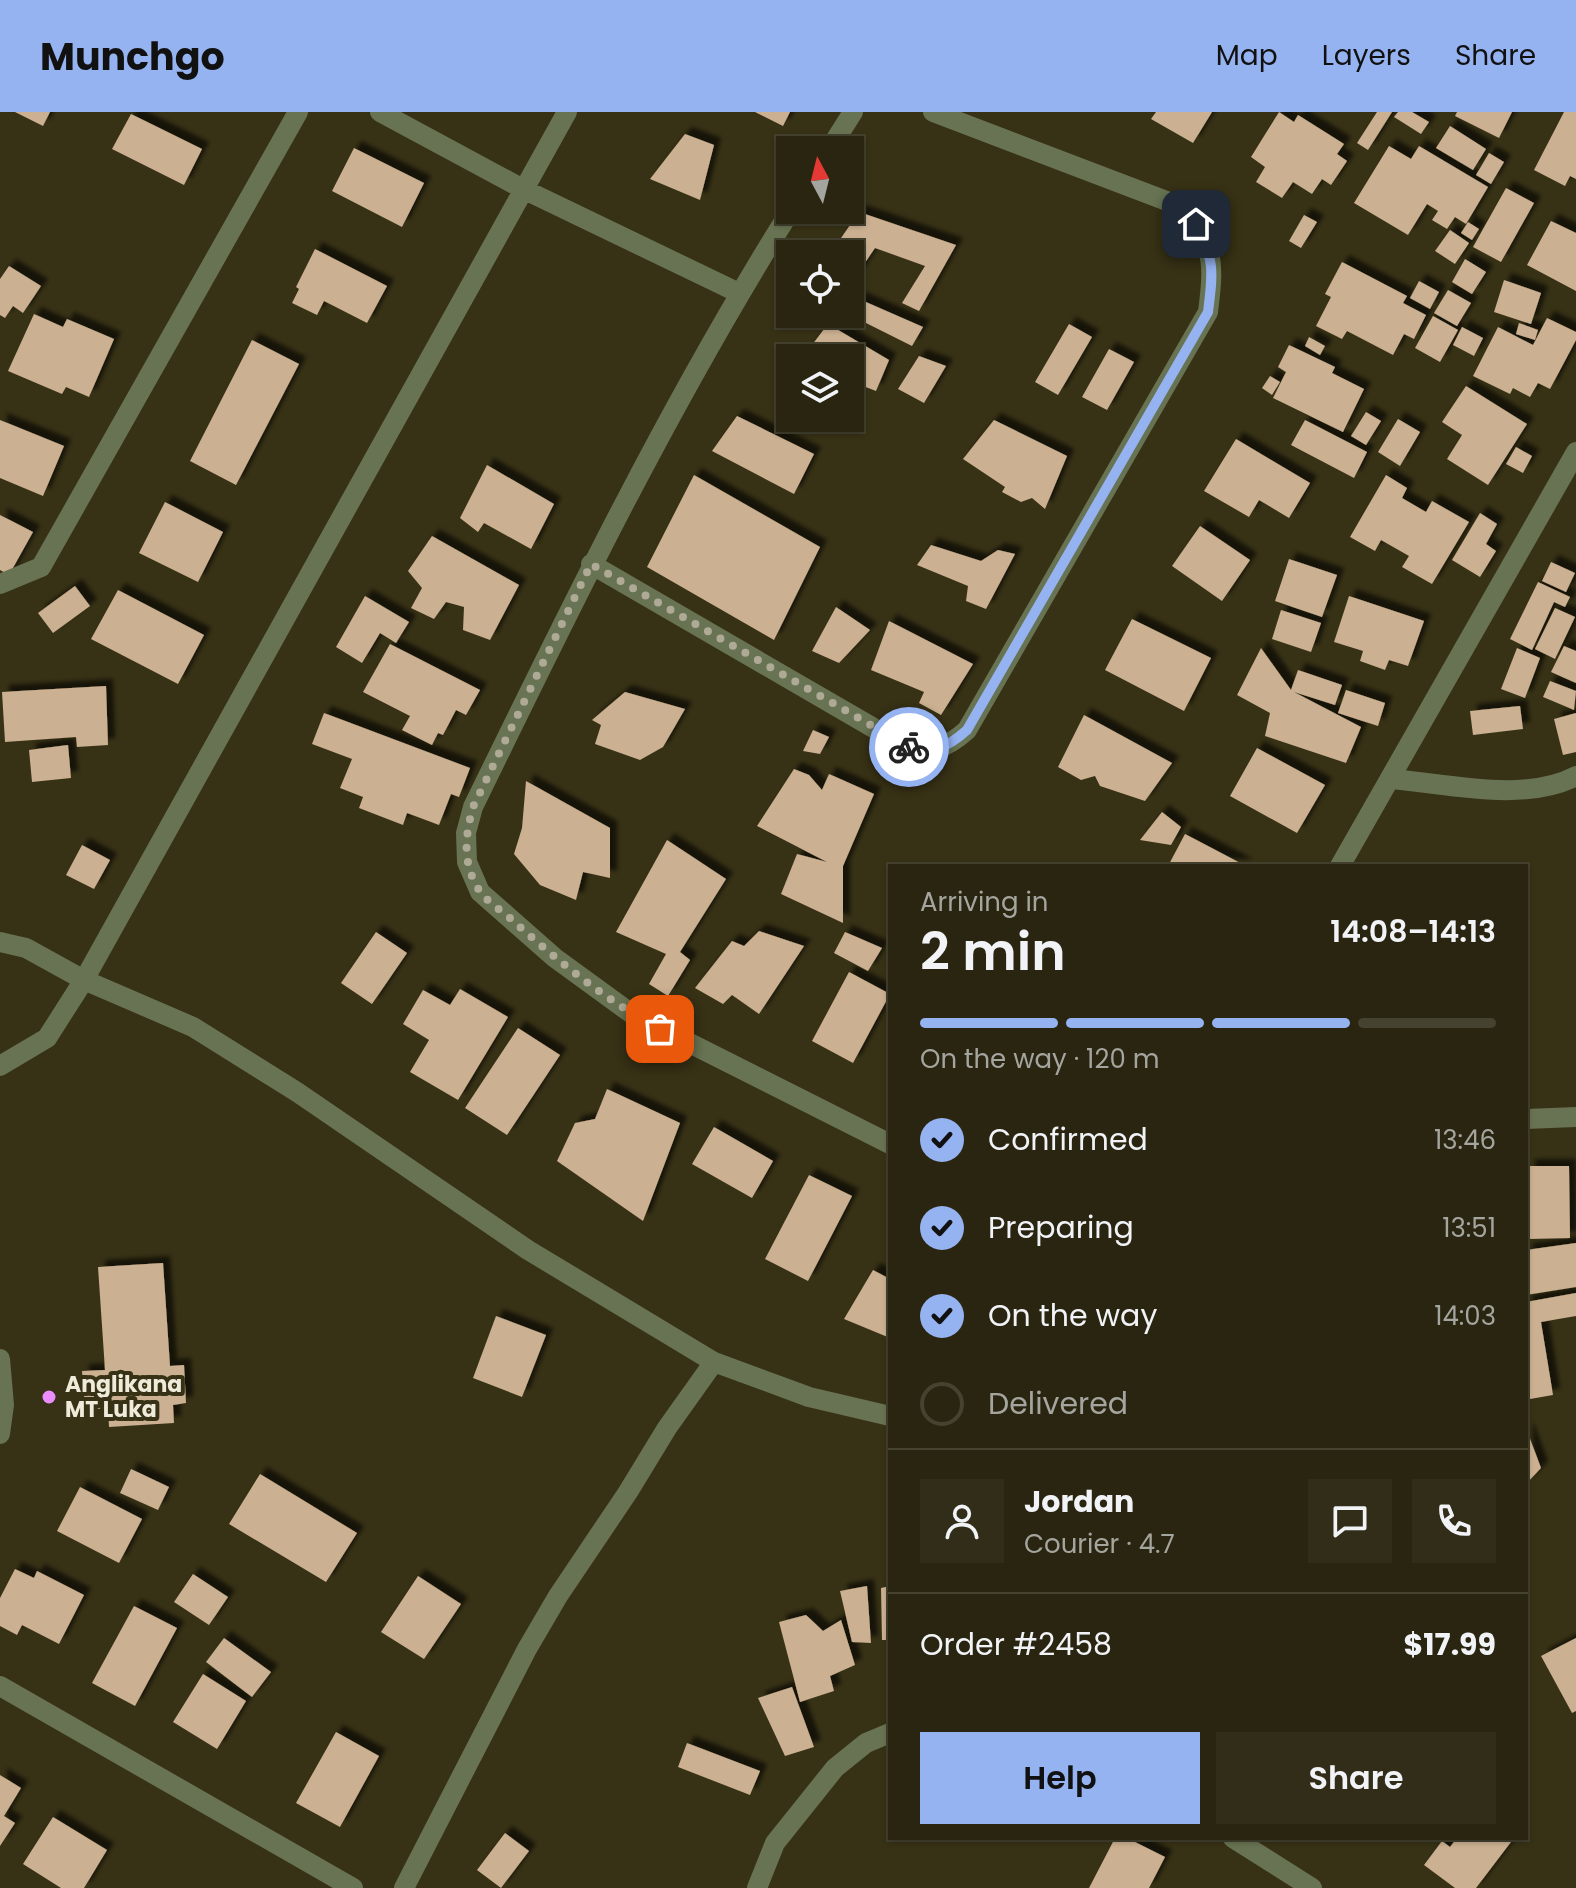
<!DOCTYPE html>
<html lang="en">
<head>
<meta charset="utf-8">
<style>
	:root { --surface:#292510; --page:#312d19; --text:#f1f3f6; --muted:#a5a59f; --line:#454230; --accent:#95b2f1 }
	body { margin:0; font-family:Poppins,sans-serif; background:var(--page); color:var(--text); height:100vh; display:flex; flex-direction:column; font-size:30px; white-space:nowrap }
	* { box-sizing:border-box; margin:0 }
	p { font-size:26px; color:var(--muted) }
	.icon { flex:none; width:44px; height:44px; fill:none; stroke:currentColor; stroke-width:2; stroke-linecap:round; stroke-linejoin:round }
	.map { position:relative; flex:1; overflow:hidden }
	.panel { position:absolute; left:888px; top:752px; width:640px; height:976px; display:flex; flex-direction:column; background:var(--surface); border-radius:0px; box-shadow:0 2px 6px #0004,0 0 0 2px var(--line) }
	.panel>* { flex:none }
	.needle { width:52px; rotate:353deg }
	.tools { position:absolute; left:776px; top:24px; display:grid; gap:16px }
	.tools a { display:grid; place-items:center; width:88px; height:88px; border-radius:0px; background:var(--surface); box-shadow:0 2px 6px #0004,0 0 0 2px var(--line); font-size:40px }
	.pin { position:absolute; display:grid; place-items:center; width:68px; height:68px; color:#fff; margin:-34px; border-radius:16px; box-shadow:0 4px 12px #0006 }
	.courier { position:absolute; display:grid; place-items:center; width:80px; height:80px; margin:-40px; border:6px solid #95b2f1; border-radius:50%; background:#fff; color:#222; box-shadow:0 2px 10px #0007 }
	.head em { font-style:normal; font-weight:600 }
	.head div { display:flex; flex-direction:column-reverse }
	.head { display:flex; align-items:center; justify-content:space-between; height:136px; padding:0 32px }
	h1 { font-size:52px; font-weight:600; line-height:60px }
	.bar { display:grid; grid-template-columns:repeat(4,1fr); gap:12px 8px; align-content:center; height:96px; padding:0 32px }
	.bar i { height:10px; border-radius:6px; background:var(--line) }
	.bar .active { background:var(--accent) }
	.bar p { grid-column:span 4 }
	.line { display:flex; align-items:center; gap:20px; padding:0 32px; border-top:2px solid var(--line) }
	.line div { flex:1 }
	.round { display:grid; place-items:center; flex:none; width:84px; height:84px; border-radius:0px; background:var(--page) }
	ol { padding:0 32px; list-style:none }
	li { display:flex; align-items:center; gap:24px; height:88px }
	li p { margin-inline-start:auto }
	li .icon { padding:8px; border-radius:50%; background:var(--accent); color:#111; stroke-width:4 }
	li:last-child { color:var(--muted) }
	li i { width:44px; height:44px; border:4px solid var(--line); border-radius:50% }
	.button { display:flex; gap:16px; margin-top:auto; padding:16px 32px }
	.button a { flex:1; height:92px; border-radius:0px; background:var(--accent); color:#111; font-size:32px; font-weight:600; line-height:92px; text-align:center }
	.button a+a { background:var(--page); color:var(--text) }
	header { display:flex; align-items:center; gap:48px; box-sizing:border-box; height:112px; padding:0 40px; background:var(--accent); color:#111 }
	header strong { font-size:38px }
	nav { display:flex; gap:44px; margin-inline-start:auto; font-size:28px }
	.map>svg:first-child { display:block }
	.building { fill:#cbb091; filter:url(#shadow) }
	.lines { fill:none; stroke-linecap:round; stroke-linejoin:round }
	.street { stroke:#677352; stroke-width:20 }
	.done { stroke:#afaa96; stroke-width:8; stroke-dasharray:0 14.4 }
	.route { stroke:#95b2f1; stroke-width:10 }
	.poi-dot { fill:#eb8dfc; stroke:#373115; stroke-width:3 }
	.labels { text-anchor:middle; stroke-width:8; stroke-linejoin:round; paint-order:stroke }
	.poi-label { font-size:22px; font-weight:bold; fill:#efebdb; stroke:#373115; text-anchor:start }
</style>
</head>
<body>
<header>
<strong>Munchgo</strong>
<nav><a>Map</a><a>Layers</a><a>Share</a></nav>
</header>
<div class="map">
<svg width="1576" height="1776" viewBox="0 0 1576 1776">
	<defs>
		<filter id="shadow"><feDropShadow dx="7" dy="-7" stdDeviation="2" flood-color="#0009"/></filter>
	</defs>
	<rect width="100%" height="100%" fill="#373115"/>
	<path class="building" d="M15 0H50L43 14Z
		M755 0H790L783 14Z
		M1156 0H1212L1193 31 1151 7Z
		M1279 0 1294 10 1298 3 1344 32 1337 42 1347 49 1331 73 1322 67 1312 82 1293 70 1282 86 1256 70 1265 55 1251 45Z
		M1377 0H1392L1368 38 1357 31Z
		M1398 0H1412L1429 10 1421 22 1394 5Z
		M1457 0H1512L1499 26 1455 4Z
		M1564 0H1576V67L1570 64 1565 74 1534 58Z
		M131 2 202 37 184 73 112 37Z
		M1450 14 1486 37 1473 58 1436 36Z
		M685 22 714 33 700 88 650 67Z
		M1389 34 1411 47 1419 34 1488 75 1466 112 1455 105 1447 117 1432 108 1438 99 1427 92 1408 123 1354 91Z
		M354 36 424 71 402 115 332 79Z
		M1489 41 1504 50 1491 72 1476 63Z
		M1506 76 1534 91 1501 150 1473 135Z
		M859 100 956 133 919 199 902 191 925 154 875 136 850 173V142H830Z
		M1304 103 1317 110 1301 136 1289 129Z
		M1551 109 1576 121V179L1527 153Z
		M1468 110 1479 117 1472 128 1461 121Z
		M1450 118 1469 131 1455 152 1435 139Z
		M315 137 387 174 367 211 324 189 317 203 292 191 299 177 296 175Z
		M1465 147 1486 160 1472 182 1452 170Z
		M1342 150 1407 184 1403 191 1426 203 1414 227 1404 222 1393 243 1347 219 1342 227 1316 214 1331 185 1325 182Z
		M9 154 41 174 23 201 13 194 5 206 0 203V167Z
		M1504 168 1541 181 1531 212 1494 200Z
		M1419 169 1439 180 1430 197 1410 186Z
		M1448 178 1471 191 1457 214 1434 201Z
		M859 187 923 215 912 234 850 203Z
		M34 202 63 215 67 207 114 227 89 285 66 275 62 282 8 259Z
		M1433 204 1458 218 1440 250 1415 236Z
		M1547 206 1576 220V228L1550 277 1538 271 1530 285 1513 276 1510 282 1473 264 1498 215 1533 233Z
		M1519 211 1538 218 1535 228 1516 222Z
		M828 212 889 248 876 279 850 269V246H802Z
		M1069 212 1092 225 1058 283 1035 270Z
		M1462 215 1483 226 1474 244 1453 233Z
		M1309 225 1325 234 1320 243 1305 234Z
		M252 228 299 252 236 373 190 349Z
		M1289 233 1335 255 1332 261 1364 277 1343 320 1273 286 1286 260 1278 255Z
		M1109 237 1134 250 1107 298 1082 285Z
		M919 244 946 254 924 291 898 277Z
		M1270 264 1280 270 1272 283 1262 276Z
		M1466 274 1527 312 1488 373 1447 347 1462 323 1442 310Z
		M1366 300 1381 309 1366 333 1351 324Z
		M737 304 814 342 794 382 712 339Z
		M1398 307 1420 320 1400 354 1378 340Z
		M0 308 64 334 43 384 0 366Z
		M994 308 1067 344 1045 397 1032 386 1021 390 1002 380 1005 375 963 347Z
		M1305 308 1367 340 1354 366 1291 333Z
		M1236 327 1310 371 1289 406 1259 388 1249 405 1204 379Z
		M1516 335 1532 344 1523 361 1506 352Z
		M487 353 554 392 531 437 484 411 478 420 460 406Z
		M694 363 820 435 774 528 647 455Z
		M1386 363 1407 376 1402 386 1426 400 1432 389 1469 410 1432 472 1402 455 1409 444 1381 428 1375 439 1350 425Z
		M165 390 223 420 198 470 139 441Z
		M1480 401 1497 412 1486 432 1496 439 1480 465 1452 448Z
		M0 403 33 420 9 463 0 458Z
		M1200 414 1250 448 1222 489 1172 454Z
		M432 424 519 473 490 528 463 518 464 495 446 490 434 507 411 496 422 476 408 459Z
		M931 433 981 449 998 438 1015 442 986 497 966 489 968 474 917 453Z
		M1289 447 1337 463 1322 505 1275 489Z
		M1551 450 1575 461 1566 480 1542 469Z
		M1538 470 1570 485 1565 495 1554 490 1532 538 1510 527Z
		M75 474 90 494 53 521 38 501Z
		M118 478 204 523 178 572 91 527Z
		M365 484 409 510 396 531 380 521 362 551 336 535Z
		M1349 484 1424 509 1408 554 1389 548 1385 558 1360 549 1363 539 1334 530Z
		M836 495 870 518 839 551 812 539Z
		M1555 496 1575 505 1555 547 1535 537Z
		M1281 498 1321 511 1311 540 1272 527Z
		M1132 507 1211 546 1184 599 1105 558Z
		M889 509 973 552 941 603 919 591 924 580 871 558Z
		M390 532 480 578 466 603 456 598 443 623 438 621 432 633 402 618 410 604 363 580Z
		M1564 534 1576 539V571L1551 560Z
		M1261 536 1291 578 1298 558 1342 573 1335 593 1294 580 1361 615 1346 651 1265 624 1270 601 1237 583Z
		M1517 536 1540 546 1525 586 1501 577Z
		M1550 569 1576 579 1574 598 1543 585Z
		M106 574 108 633 77 635 76 625 5 630 2 580Z
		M1346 578 1385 591 1378 614 1338 601Z
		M625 580 685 597 663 635 640 648 595 632 601 613 592 608Z
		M1520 594 1523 617 1473 623 1470 599Z
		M324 601 470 656 459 685 451 682 439 713 407 701 403 713 359 696 363 685 340 676 352 647 312 632Z
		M1576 601V640L1563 643 1554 607Z
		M1084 603 1172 651 1145 689 1100 674 1095 664 1081 668 1058 655Z
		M813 618 829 625 820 642 803 639Z
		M68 633 71 666 32 670 29 638Z
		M1257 636 1325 673 1297 721 1230 684Z
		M794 657 809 663 822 678 829 662 874 682 843 754V811L781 782 797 742 827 750 757 714Z
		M526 669 610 716V766L583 760 576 788 540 773 514 742 522 716Z
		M1162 700 1181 715 1171 733 1140 728Z
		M1185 722 1246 754H1168Z
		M667 728 726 767 680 840 690 848 668 884 649 872 666 842 616 820Z
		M82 733 110 748 94 777 66 763Z
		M759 819 804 834 759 902 732 883 723 892 695 876 732 829 744 834Z
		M376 820 407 841 372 892 341 871Z
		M845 820 882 836 868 859 834 841Z
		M849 860 890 882 853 951 812 929Z
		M460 877 508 905 458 988 410 960 429 928 403 912 423 878 450 893Z
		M518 916 560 943 507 1023 465 996Z
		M607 977 680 1011 643 1109 557 1049 575 1011 595 1007Z
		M714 1015 773 1049 752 1086 692 1052Z
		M1528 1054H1569L1570 1126 1529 1127Z
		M809 1063 852 1084 808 1169 765 1147Z
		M1576 1131V1175L1526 1183V1138Z
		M163 1151 170 1254 184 1253 186 1291 173 1293 174 1311 109 1315 108 1296 85 1298 82 1259 105 1258 98 1155Z
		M873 1158 890 1167V1226L844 1207Z
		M1576 1181V1204L1541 1210 1553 1283 1530 1287 1526 1262V1190Z
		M496 1204 546 1223 522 1285 473 1266Z
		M1526 1316 1541 1356 1526 1372Z
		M131 1357 169 1375 158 1398 120 1381Z
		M260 1362 357 1421 326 1470 229 1412Z
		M80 1375 142 1407 119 1451 57 1419Z
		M15 1457 34 1466 37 1459 84 1483 59 1532 22 1513 17 1523 0 1514V1486Z
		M193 1462 228 1485 209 1513 174 1490Z
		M418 1464 461 1492 424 1547 381 1520Z
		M867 1474 871 1531 852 1530 840 1479Z
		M890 1474V1528H882L881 1476Z
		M134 1494 177 1516 135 1594 92 1571Z
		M806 1503 823 1519 841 1508 855 1553 830 1564 834 1579 800 1590 779 1510Z
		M224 1526 271 1560 252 1585 206 1550Z
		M1576 1526V1599L1572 1601 1541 1544Z
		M203 1562 246 1589 217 1637 173 1610Z
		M792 1575 814 1635 785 1644 758 1586Z
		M336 1620 379 1644 340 1715 296 1691Z
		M687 1631 760 1659 750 1683 678 1655Z
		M0 1663 21 1676 4 1704 15 1711 0 1734Z
		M53 1705 107 1738 84 1776H61L23 1752Z
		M505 1721 529 1739 501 1776 477 1758Z
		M1115 1726H1127L1165 1745 1149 1776H1089Z
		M1457 1726H1514L1476 1776H1455L1424 1753 1442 1729 1450 1735Z"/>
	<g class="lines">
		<path class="street" d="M380 0 523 77 739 181
			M829 38 853 0
			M791 98C671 289 572 492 473 695L466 721 467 750 480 780 555 846 632 902 890 1032
			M591 452 903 633C930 643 947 636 967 618L1208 200C1215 145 1214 128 1172 91L933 0
			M0 472 41 455 298 0
			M1392 667C1449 672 1524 691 1576 664
			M1340 754 1576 340
			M0 830 26 836 84 868 193 915 297 980 528 1138 714 1250 809 1285 890 1304
			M0 954 47 926 84 868 567 0
			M1526 1007 1576 1005
			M0 1247 4 1293 0 1322
			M0 1574 353 1776
			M1233 1726 1312 1776
			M404 1776 527 1537 558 1484 628 1380 667 1316 714 1250
			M757 1776 775 1731 835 1656 866 1631 890 1621"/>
	</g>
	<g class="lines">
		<path class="done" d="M660 917C605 888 557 848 511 807 501 798 486 789 479 778 462 751 465 724 473 695L591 452 909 635"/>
		<path class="route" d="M909 635C933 643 949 634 967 618L1208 200C1213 161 1215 148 1196 112"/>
	</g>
	<circle class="poi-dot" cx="49" cy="1285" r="8"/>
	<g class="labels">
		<g class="poi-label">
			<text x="65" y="1280">Anglikana<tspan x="65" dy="25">MT Luka</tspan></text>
		</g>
	</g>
</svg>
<div class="tools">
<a><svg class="needle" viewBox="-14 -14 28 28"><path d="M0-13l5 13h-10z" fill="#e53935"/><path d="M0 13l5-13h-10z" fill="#a5a59f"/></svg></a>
<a><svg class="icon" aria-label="locate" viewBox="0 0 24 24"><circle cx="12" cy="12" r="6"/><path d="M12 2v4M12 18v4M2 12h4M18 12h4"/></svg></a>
<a><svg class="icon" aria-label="layers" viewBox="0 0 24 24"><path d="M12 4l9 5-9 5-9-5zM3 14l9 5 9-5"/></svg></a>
</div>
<div class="pin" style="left:660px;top:917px;background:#ea580c"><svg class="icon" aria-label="bag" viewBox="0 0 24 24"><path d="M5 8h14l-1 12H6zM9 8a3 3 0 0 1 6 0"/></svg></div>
<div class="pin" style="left:1196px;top:112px;background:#1f2937"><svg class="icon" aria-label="home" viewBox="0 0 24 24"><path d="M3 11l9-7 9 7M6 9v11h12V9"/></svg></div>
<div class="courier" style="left:909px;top:635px"><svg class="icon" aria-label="bike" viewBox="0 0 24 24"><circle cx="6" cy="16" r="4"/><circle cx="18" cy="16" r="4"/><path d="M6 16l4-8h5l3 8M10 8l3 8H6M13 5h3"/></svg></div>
<section class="panel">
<div class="head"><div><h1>2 min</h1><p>Arriving in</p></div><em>14:08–14:13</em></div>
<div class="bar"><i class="active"></i><i class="active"></i><i class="active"></i><i></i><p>On the way · 120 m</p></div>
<ol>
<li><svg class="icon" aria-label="check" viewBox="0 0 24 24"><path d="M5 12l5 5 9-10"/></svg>Confirmed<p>13:46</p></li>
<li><svg class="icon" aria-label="check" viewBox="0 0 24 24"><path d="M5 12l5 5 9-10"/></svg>Preparing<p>13:51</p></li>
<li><svg class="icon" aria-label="check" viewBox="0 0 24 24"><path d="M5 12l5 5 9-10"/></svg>On the way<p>14:03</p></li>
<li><i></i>Delivered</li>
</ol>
<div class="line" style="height:144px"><a class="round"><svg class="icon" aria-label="person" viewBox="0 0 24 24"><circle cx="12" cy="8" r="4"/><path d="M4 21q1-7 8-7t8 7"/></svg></a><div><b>Jordan</b><p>Courier · 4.7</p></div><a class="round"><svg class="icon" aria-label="chat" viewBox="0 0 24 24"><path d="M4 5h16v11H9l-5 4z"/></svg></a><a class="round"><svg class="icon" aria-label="phone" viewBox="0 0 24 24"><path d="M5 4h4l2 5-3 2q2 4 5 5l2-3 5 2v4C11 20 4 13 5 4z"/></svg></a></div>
<div class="line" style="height:104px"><div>Order #2458</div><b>$17.99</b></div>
<div class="button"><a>Help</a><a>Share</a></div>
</section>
</div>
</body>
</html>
